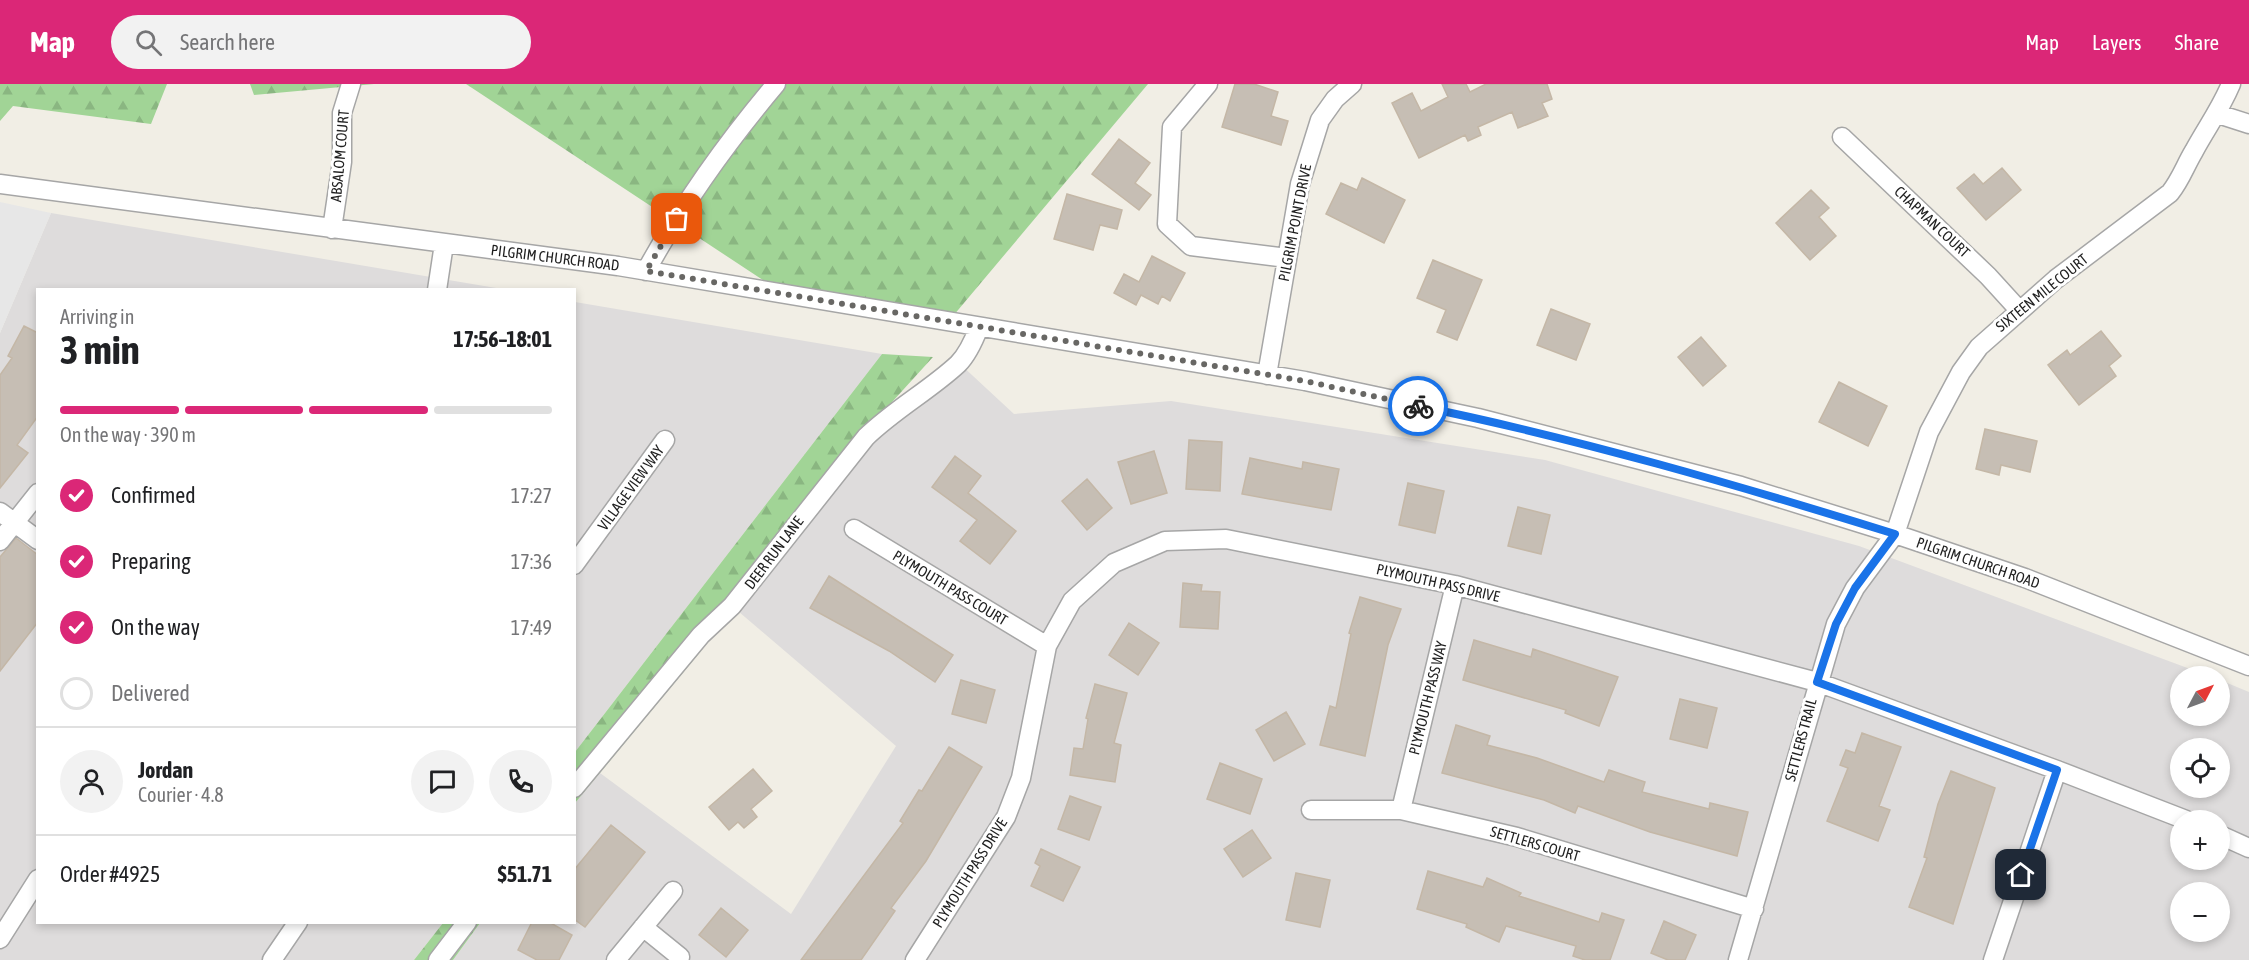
<!DOCTYPE html>
<html lang="en">
<head>
<meta charset="utf-8">
<style>
	:root { --surface:#fff; --page:#f2f2f2; --text:#202124; --muted:#757577; --line:#e0e0e0; --accent:#db2777 }
	body { margin:0; font-family:"Asap Condensed",sans-serif; background:var(--page); color:var(--text); height:100vh; display:flex; flex-direction:column; font-size:22px; white-space:nowrap }
	* { box-sizing:border-box; margin:0 }
	p { font-size:20px; color:var(--muted) }
	.icon { flex:none; width:33px; height:33px; fill:none; stroke:currentColor; stroke-width:2; stroke-linecap:round; stroke-linejoin:round }
	.map { position:relative; flex:1; overflow:hidden }
	.sheet { position:absolute; left:36px; top:204px; width:540px; height:636px; display:flex; flex-direction:column; background:var(--surface); border-radius:0px; box-shadow:0 3px 9px #0003 }
	.sheet>* { flex:none }
	.needle { width:39px; rotate:49deg }
	.tools { position:absolute; left:2170px; top:582px; display:grid; gap:12px }
	.tools a { display:grid; place-items:center; width:60px; height:60px; border-radius:50%; background:var(--surface); box-shadow:0 3px 9px #0003; font-size:30px }
	.pin { position:absolute; display:grid; place-items:center; width:51px; height:51px; color:#fff; margin:-26px; border-radius:12px; box-shadow:0 3px 9px #0006 }
	.courier { position:absolute; display:grid; place-items:center; width:60px; height:60px; margin:-30px; border:4px solid #1a73e8; border-radius:50%; background:#fff; color:#222; box-shadow:0 2px 8px #0007 }
	.head em { font-style:normal; font-weight:700 }
	.head div { display:flex; flex-direction:column-reverse }
	.head { display:flex; align-items:center; justify-content:space-between; height:102px; padding:0 24px }
	h1 { font-size:39px; font-weight:700; line-height:45px }
	.bar { display:grid; grid-template-columns:repeat(4,1fr); gap:9px 6px; align-content:center; height:72px; padding:0 24px }
	.bar i { height:8px; border-radius:4px; background:var(--line) }
	.bar .active { background:var(--accent) }
	.bar p { grid-column:span 4 }
	.line { display:flex; align-items:center; gap:15px; padding:0 24px; border-top:2px solid var(--line) }
	.line div { flex:1 }
	.round { display:grid; place-items:center; flex:none; width:63px; height:63px; border-radius:32px; background:var(--page) }
	ol { padding:0 24px; list-style:none }
	li { display:flex; align-items:center; gap:18px; height:66px }
	li p { margin-inline-start:auto }
	li .icon { padding:6px; border-radius:50%; background:var(--accent); color:#fff; stroke-width:4 }
	li:last-child { color:var(--muted) }
	li i { width:33px; height:33px; border:3px solid var(--line); border-radius:50% }
	header { display:flex; align-items:center; gap:36px; box-sizing:border-box; height:84px; padding:0 30px; background:var(--accent); color:#fff }
	header strong { font-size:28px }
	nav { display:flex; gap:33px; margin-inline-start:auto; font-size:21px }
	.search { width:420px; height:54px; background:var(--page); display:flex; align-items:center; gap:15px; box-sizing:border-box; padding:0 21px; border-radius:33px; color:var(--muted); font-size:22px }
	.map>svg:first-child { display:block }
	.residential { fill:#dedcdc; fill-rule:evenodd }
	.forest { fill:url(#forest-firs) }
	.parking { fill:#e7e7e7 }
	.building { fill:#c6beb4; stroke:#c4b7a6; stroke-width:1.5 }
	.lines { fill:none; stroke-linecap:round; stroke-linejoin:round }
	.minor-casing { stroke:#a6a6a6; stroke-width:21 }
	.minor { stroke:#fff; stroke-width:18 }
	.done { stroke:#686764; stroke-width:6; stroke-dasharray:0 10.8 }
	.route { stroke:#1a73e8; stroke-width:8 }
	.labels { text-anchor:middle; stroke-width:6; stroke-linejoin:round; paint-order:stroke }
	.street-label { font-size:15px; fill:#1f1f1f; stroke:#fff }
</style>
</head>
<body>
<header>
<strong>Map</strong>
<div class="search"><svg class="icon" aria-label="search" viewBox="0 0 24 24"><circle cx="10" cy="10" r="6"/><path d="M15 15l6 6"/></svg>Search here</div>
<nav><a>Map</a><a>Layers</a><a>Share</a></nav>
</header>
<div class="map">
<svg width="2249" height="876" viewBox="0 0 2249 876">
	<defs>
		<pattern id="forest-firs" width="22" height="20" patternUnits="userSpaceOnUse" patternTransform="scale(1.5)"><rect width="22" height="20" fill="#a1d496"/><path d="M5 1l3.5 6h-7zM16 11l3.5 6h-7z" fill="#8ab681"/></pattern>
	</defs>
	<rect width="100%" height="100%" fill="#f1eee5"/>
	<path class="residential" d="M51 129 502 205 38 206V838L443 839 414 876H0V249Z
		M575 218 882 270 575 668Z
		M959 279 1014 330 1171 317 1545 376 1859 462 2209 592H2181V632H2220V596L2249 608V876H453L480 839 574 838 575 719 600 689 791 830 896 662 732 522 866 353ZM2181 664H2220V704H2181ZM2181 736H2220V776H2181ZM2181 808H2220V848H2181Z"/>
	<path class="forest" d="M0 0H167L151 40 13 22 0 37Z
		M250 0H374L254 11Z
		M466 0H1148L948 238 784 210Z
		M882 270 933 273 812 406 700 568 575 719V668Z
		M443 839H480L453 876H414Z"/>
	<path class="parking" d="M0 118 51 129 0 249Z"/>
	<path class="building" d="M1235 0H1254L1278 8 1271 32 1288 37 1281 61 1222 43Z
		M1442 0H1466L1470 8 1486 0H1547L1552 15 1542 19 1548 32 1518 44 1512 28 1478 43 1481 51 1468 57 1465 51 1419 74 1392 19 1412 9 1421 27 1448 13Z
		M1119 55 1150 79 1135 99 1151 111 1139 126 1092 90Z
		M2002 84 2021 106 1986 136 1957 104 1974 90 1983 100Z
		M1362 94 1405 116 1384 159 1326 130 1341 99 1357 106Z
		M1811 106 1829 124 1819 133 1836 152 1810 176 1776 139Z
		M1067 110 1122 126 1117 145 1100 141 1093 166 1054 155Z
		M1152 172 1185 189 1170 217 1162 212 1158 220 1141 211 1136 221 1114 209 1124 190 1139 198Z
		M1433 176 1482 196 1457 256 1437 248 1446 226 1417 214Z
		M1551 225 1590 240 1576 276 1537 261Z
		M24 242 38 249V332L17 361 28 369 0 404V291L12 274 8 272Z
		M2101 247 2121 272 2109 282 2116 292 2079 321 2048 281 2067 266 2070 271Z
		M1701 253 1726 282 1703 302 1678 273Z
		M1839 298 1887 322 1868 362 1819 338Z
		M1985 345 2037 357 2030 388 2001 381 1999 391 1976 385Z
		M1189 356 1222 358 1220 407 1186 405Z
		M1154 367 1167 409 1131 420 1118 378Z
		M955 372 981 392 968 409 1016 447 990 480 960 457 977 436 932 403Z
		M1250 374 1302 385 1303 378 1339 385 1331 426 1242 410Z
		M1087 395 1112 424 1087 446 1062 417Z
		M1408 399 1444 407 1435 449 1399 441Z
		M1518 423 1550 431 1541 470 1508 462Z
		M16 454 38 471V538L0 587V473Z
		M829 492 953 571 935 598 889 567 810 524Z
		M1183 499 1202 501 1201 507 1220 508 1218 545 1180 543Z
		M1360 513 1401 525 1388 561 1365 672 1320 661 1330 622 1336 624 1351 550 1349 549Z
		M1129 539 1159 559 1138 591 1109 571Z
		M1474 556 1531 573 1533 565 1618 593 1599 642 1565 629 1566 626 1463 596Z
		M961 596 995 606 986 639 952 630Z
		M1095 600 1127 609 1114 659 1121 661 1115 698 1070 691 1074 664 1083 665 1088 635 1086 634Z
		M1680 615 1717 624 1707 664 1670 655Z
		M1286 628 1305 660 1274 677 1256 646Z
		M1456 641 1490 652 1487 661 1537 674 1604 698 1609 686 1645 698 1642 708 1709 725 1710 719 1748 728 1737 772 1650 748 1578 722 1575 729 1544 716 1442 689Z
		M1862 649 1901 663 1879 722 1890 726 1878 757 1827 737 1848 684 1840 681 1846 666 1855 669Z
		M949 663 982 683 926 777 891 824 895 827 861 876H801L903 739 900 737 919 706 922 707Z
		M1220 679 1262 695 1250 730 1207 715Z
		M753 685 772 707 751 725 757 733 744 744 738 738 729 746 709 723Z
		M1951 687 1995 704 1953 840 1909 823 1927 774 1924 773 1938 720Z
		M1070 712 1101 723 1089 756 1058 745Z
		M611 741 645 768 585 843 574 835V786Z
		M1252 746 1271 774 1243 793 1224 765Z
		M1041 765 1080 783 1063 817 1031 802 1040 782 1035 779Z
		M1428 787 1483 803 1487 794 1521 809 1519 812 1599 838 1602 829 1624 836 1610 876H1585L1573 872 1576 862 1506 842 1499 858 1466 843 1467 840 1417 825Z
		M1296 789 1330 796 1320 843 1286 836Z
		M721 824 748 846 726 873 699 851Z
		M1664 837 1696 851 1685 876H1668L1651 869Z
		M532 838H549L572 851 559 876H537L518 866Z"/>
	<g class="lines">
		<defs>
			<path id="minor" d="M1208 0 1172 43 1167 140 1191 162 1287 174
				M2218 30 2249 40
				M1842 53 1988 192 2019 226
				M0 100 618 182 1305 297 1478 334 1741 402 1895 450 2025 494 2249 582
				M332 145 342 78V29L351 0
				M646 187C682 121 727 58 776 0
				M437 206 444 160
				M1267 291 1300 100 1320 36 1335 15 1352 0
				M0 428 38 456
				M854 445 1047 562
				M0 457 38 409
				M574 481 665 356
				M574 704 701 551 732 522 866 353C895 325 930 306 958 280 968 270 974 256 979 243
				M1311 726H1401L1517 753 1754 825
				M1401 726 1455 501
				M2220 751 2249 764
				M643 843 680 873
				M0 855 38 795
				M272 876 298 838
				M438 876 467 838
				M616 876 673 807
				M915 876 1006 733 1021 694 1047 562 1072 517 1114 479 1165 457 1226 455 1455 501 1817 598 2057 686 2186 736
				M1738 876 1836 540 1855 504 1895 450 1929 348 1961 288 1979 263 2056 195 2170 109C2181 95 2185 82 2194 67 2207 43 2220 26 2231 0
				M1993 876 2057 686"/>
		</defs>
		<use href="#minor" class="minor-casing"/>
		<use href="#minor" class="minor"/>
	</g>
	<g class="lines">
		<path class="done" d="M677 135 646 187 1305 297 1418 322"/>
		<path class="route" d="M1418 322C1580 355 1737 401 1895 450L1855 504 1836 540 1817 598 2057 686 2021 791"/>
	</g>
	<g class="labels">
		<g class="street-label">
			<text transform="translate(340 72) rotate(-85)" y="5">ABSALOM COURT</text>
			<text transform="translate(1932 138) rotate(43)" y="5">CHAPMAN COURT</text>
			<text transform="translate(1295 139) rotate(-79)" y="5">PILGRIM POINT DRIVE</text>
			<text transform="translate(555 174) rotate(7)" y="5">PILGRIM CHURCH ROAD</text>
			<text transform="translate(2042 209) rotate(-39)" y="5">SIXTEEN MILE COURT</text>
			<text transform="translate(631 404) rotate(-54)" y="5">VILLAGE VIEW WAY</text>
			<text transform="translate(774 469) rotate(-53)" y="5">DEER RUN LANE</text>
			<text transform="translate(1978 479) rotate(19)" y="5">PILGRIM CHURCH ROAD</text>
			<text transform="translate(1438 499) rotate(13)" y="5">PLYMOUTH PASS DRIVE</text>
			<text transform="translate(950 504) rotate(31)" y="5">PLYMOUTH PASS COURT</text>
			<text transform="translate(1428 614) rotate(-76)" y="5">PLYMOUTH PASS WAY</text>
			<text transform="translate(1801 656) rotate(-75)" y="5">SETTLERS TRAIL</text>
			<text transform="translate(1535 760) rotate(16)" y="5">SETTLERS COURT</text>
			<text transform="translate(970 789) rotate(-58)" y="5">PLYMOUTH PASS DRIVE</text>
		</g>
	</g>
</svg>
<div class="tools">
<a><svg class="needle" viewBox="-14 -14 28 28"><path d="M0-13l5 13h-10z" fill="#e53935"/><path d="M0 13l5-13h-10z" fill="#757577"/></svg></a>
<a><svg class="icon" aria-label="locate" viewBox="0 0 24 24"><circle cx="12" cy="12" r="6"/><path d="M12 2v4M12 18v4M2 12h4M18 12h4"/></svg></a>
<a>+</a>
<a>−</a>
</div>
<div class="pin" style="left:677px;top:135px;background:#ea580c"><svg class="icon" aria-label="bag" viewBox="0 0 24 24"><path d="M5 8h14l-1 12H6zM9 8a3 3 0 0 1 6 0"/></svg></div>
<div class="pin" style="left:2021px;top:791px;background:#1f2937"><svg class="icon" aria-label="home" viewBox="0 0 24 24"><path d="M3 11l9-7 9 7M6 9v11h12V9"/></svg></div>
<div class="courier" style="left:1418px;top:322px"><svg class="icon" aria-label="bike" viewBox="0 0 24 24"><circle cx="6" cy="16" r="4"/><circle cx="18" cy="16" r="4"/><path d="M6 16l4-8h5l3 8M10 8l3 8H6M13 5h3"/></svg></div>
<section class="sheet">
<div class="head"><div><h1>3 min</h1><p>Arriving in</p></div><em>17:56–18:01</em></div>
<div class="bar"><i class="active"></i><i class="active"></i><i class="active"></i><i></i><p>On the way · 390 m</p></div>
<ol>
<li><svg class="icon" aria-label="check" viewBox="0 0 24 24"><path d="M5 12l5 5 9-10"/></svg>Confirmed<p>17:27</p></li>
<li><svg class="icon" aria-label="check" viewBox="0 0 24 24"><path d="M5 12l5 5 9-10"/></svg>Preparing<p>17:36</p></li>
<li><svg class="icon" aria-label="check" viewBox="0 0 24 24"><path d="M5 12l5 5 9-10"/></svg>On the way<p>17:49</p></li>
<li><i></i>Delivered</li>
</ol>
<div class="line" style="height:108px"><a class="round"><svg class="icon" aria-label="person" viewBox="0 0 24 24"><circle cx="12" cy="8" r="4"/><path d="M4 21q1-7 8-7t8 7"/></svg></a><div><b>Jordan</b><p>Courier · 4.8</p></div><a class="round"><svg class="icon" aria-label="chat" viewBox="0 0 24 24"><path d="M4 5h16v11H9l-5 4z"/></svg></a><a class="round"><svg class="icon" aria-label="phone" viewBox="0 0 24 24"><path d="M5 4h4l2 5-3 2q2 4 5 5l2-3 5 2v4C11 20 4 13 5 4z"/></svg></a></div>
<div class="line" style="height:78px"><div>Order #4925</div><b>$51.71</b></div>
</section>
</div>
</body>
</html>
